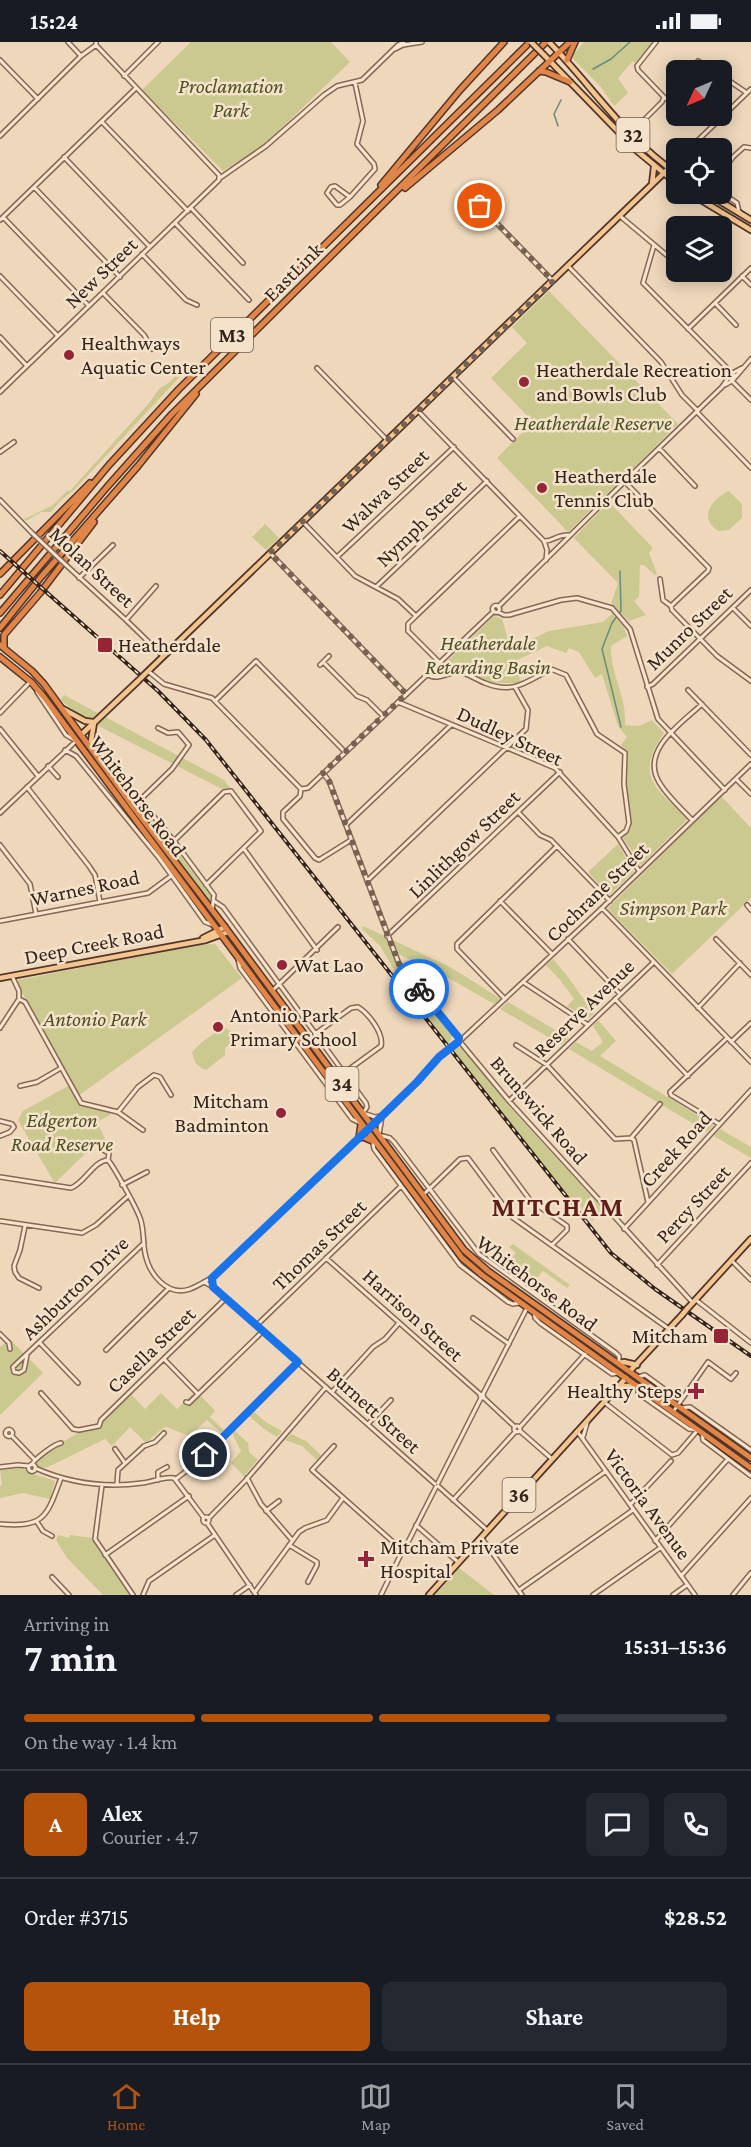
<!DOCTYPE html>
<html lang="en">
<head>
<meta charset="utf-8">
<style>
	:root { --surface:#171b24; --page:#242831; --text:#f1f3f6; --muted:#9ea1a6; --line:#363941; --accent:#b45309 }
	body { margin:0; font-family:"Crimson Pro",serif; background:var(--page); color:var(--text); height:100vh; display:flex; flex-direction:column; font-size:22px; white-space:nowrap }
	* { box-sizing:border-box; margin:0 }
	p { font-size:20px; color:var(--muted) }
	.icon { flex:none; width:33px; height:33px; fill:none; stroke:currentColor; stroke-width:2; stroke-linecap:round; stroke-linejoin:round }
	.map { position:relative; height:1553px; overflow:hidden }
	.details { display:flex; flex-direction:column; background:var(--surface); flex:1 }
	.details>* { flex:none }
	.needle { width:39px; rotate:226deg }
	.controls { position:absolute; left:666px; top:18px; display:grid; gap:12px }
	.controls a { display:grid; place-items:center; width:66px; height:66px; border-radius:9px; background:var(--surface); box-shadow:0 3px 15px #0003; font-size:30px }
	.pin { position:absolute; display:grid; place-items:center; width:51px; height:51px; color:#fff; margin:-26px; border:3px solid #fff; border-radius:50%; box-shadow:0 2px 6px #0007 }
	.courier { position:absolute; display:grid; place-items:center; width:60px; height:60px; margin:-30px; border:4px solid #1a73e8; border-radius:50%; background:#fff; color:#222; box-shadow:0 2px 8px #0007 }
	.head em { font-style:normal; font-weight:700 }
	.head div { display:flex; flex-direction:column-reverse }
	.head { display:flex; align-items:center; justify-content:space-between; height:102px; padding:0 24px }
	h1 { font-size:39px; font-weight:700; line-height:45px }
	.bar { display:grid; grid-template-columns:repeat(4,1fr); gap:9px 6px; align-content:center; height:72px; padding:0 24px }
	.bar i { height:8px; border-radius:4px; background:var(--line) }
	.bar .on { background:var(--accent) }
	.bar p { grid-column:span 4 }
	.line { display:flex; align-items:center; gap:15px; padding:0 24px; border-top:2px solid var(--line) }
	.line div { flex:1 }
	.round { display:grid; place-items:center; flex:none; width:63px; height:63px; border-radius:9px; background:var(--page) }
	.cta { display:flex; gap:12px; margin-top:auto; padding:12px 24px }
	.cta a { flex:1; height:69px; border-radius:9px; background:var(--accent); color:#fff; font-size:24px; font-weight:700; line-height:69px; text-align:center }
	.cta a+a { background:var(--page); color:var(--text) }
	.status { display:flex; justify-content:space-between; align-items:center; height:42px; padding:0 30px; background:var(--surface); direction:ltr }
	.status svg { height:16px; fill:currentColor }
	.dock { display:flex; justify-content:space-around; align-items:center; height:84px; border-top:2px solid var(--line); background:var(--surface); font-size:16px; color:var(--muted) }
	.dock a { display:grid; justify-items:center; gap:3px }
	.dock .on { color:var(--accent) }
	.map>svg:first-child { display:block }
	.green { fill:#cbc990 }
	.lines { fill:none; stroke-linecap:round; stroke-linejoin:round }
	.stream { stroke:#678c7d; stroke-width:1.5 }
	.minor-casing { stroke:#856755; stroke-width:6 }
	.major-casing { stroke:#52362a; stroke-width:8 }
	.highway-casing { stroke:#52362a; stroke-width:8 }
	.minor { stroke:#f9e5ce; stroke-width:3 }
	.major { stroke:#f3c591; stroke-width:4.5 }
	.highway { stroke:#e18648; stroke-width:5 }
	.rail-casing { stroke:#34231a; stroke-width:4 }
	.rail { stroke:#f5e2cb; stroke-width:1.5; stroke-dasharray:4.5; stroke-linecap:butt }
	.minor-bridge-casing { stroke:#856755; stroke-width:6; stroke-linecap:butt }
	.major-bridge-casing { stroke:#52362a; stroke-width:8; stroke-linecap:butt }
	.minor-bridge { stroke:#f9e5ce; stroke-width:3 }
	.major-bridge { stroke:#f3c591; stroke-width:4.5 }
	.done { stroke:#756252; stroke-width:6; stroke-dasharray:0 10.8 }
	.route { stroke:#1a73e8; stroke-width:8 }
	.poi-dot { fill:#952437; stroke:#f5e2cb; stroke-width:2 }
	.labels { text-anchor:middle; stroke-width:5; stroke-linejoin:round; paint-order:stroke }
	.shield { fill:#f5e2cb; stroke:#6e5c4f; stroke-width:1.5 }
	.shield-label { font-size:20px; font-weight:bold; fill:#34231a }
	.park-label { font-size:21px; font-style:italic; fill:#4c5121; stroke:#f5e2cb }
	.street-label { font-size:21px; fill:#34231a; stroke:#f5e2cb }
	.poi-label { font-size:21px; fill:#34231a; stroke:#f5e2cb; text-anchor:start }
	.district-label { font-size:27px; font-weight:bold; letter-spacing:1.5px; fill:#611d19; stroke:#f5e2cb }
</style>
</head>
<body>
<div class="status"><b>15:24</b><svg viewBox="0 0 49 12"><path d="M0 12V9h3v3zM5 12V6h3v6zM10 12V3h3v9zM15 12V0h3v12zM26 1h20v11H26zM47 4h2v5h-2z"/></svg></div>
<div class="map">
<svg width="751" height="1553" viewBox="0 0 751 1553">
	<rect width="100%" height="100%" fill="#eed7bb"/>
	<path class="green" d="M191 0H331L350 20 263 104 223 129 142 48Z
		M584 0H653L635 21 633 19 618 36 628 51 614 64 601 45 573 17V13Z
		M549 249 678 382 568 490 497 416 533 380 491 336 527 301 512 285Z
		M184 324 187 327 74 448 60 459 51 470H41L26 479 24 477 52 464 68 448 70 449 149 361 159 347 170 340Z
		M729 449 742 462V476L729 488 719 489C697 477 712 456 729 449Z
		M609 460 653 506 649 511 657 532 655 533 644 523H640L639 555 634 559 646 573 629 579 611 562 618 541 574 496Z
		M265 482 279 496 266 508 252 495Z
		M612 572 624 585 627 594 611 604C610 632 627 654 625 683L639 684 652 678 664 691C633 734 657 747 688 777L641 823 623 796 630 788 631 782 627 742 628 713 621 703 627 695 618 684 602 632 595 636 579 610 569 606 566 611 547 604 515 619 521 641H489L460 627 438 633 436 630 494 574 502 577 511 607 549 589 603 580Z
		M64 653 224 738 232 748 228 746 224 748 87 678 73 669 61 658Z
		M721 754 751 786V856L672 932 608 867 609 865Z
		M136 763 140 766 142 765 182 814V816L212 854V863Z
		M618 802 634 830 609 853 588 830Z
		M363 884 450 925 501 957 494 962 447 935 392 909 399 926 453 993 448 1003 393 926 380 904 362 887Z
		M215 902 242 936 78 1054 17 941 18 938 198 903Z
		M553 917 568 935 594 972 587 977 567 964 574 957 560 938 546 923Z
		M508 960 569 996 562 1003 500 967Z
		M598 978 616 999 600 1014 714 1083 707 1090 569 1007 576 1000 592 1009 603 1000 593 984Z
		M223 985 232 990 233 999 225 1006V1013L206 1028C197 1025 194 1020 192 1010L202 1000Z
		M459 1005H463L507 1062 604 1168 592 1179 581 1165 573 1160 452 1008Z
		M68 1044 81 1064 110 1070V1073L97 1080 106 1099 96 1101 56 1140H54L18 1078 23 1069Z
		M720 1087 751 1105V1116L714 1094Z
		M513 1202 570 1243 567 1246 543 1229 530 1244 503 1224 516 1211 509 1205Z
		M9 1296 43 1331 0 1373V1305Z
		M161 1351 177 1367 192 1352 197 1357 201 1354 215 1369 210 1375 224 1388 221 1391 207 1378 189 1394 167 1385 163 1386 146 1401 130 1385 112 1404 105 1397 46 1426 39 1425 36 1422 38 1418 56 1404 78 1391 99 1384 131 1352 145 1367Z
		M254 1370 267 1381 282 1389 277 1395 264 1387 249 1374Z
		M234 1388 248 1401 249 1410 258 1418 244 1434 231 1421 241 1409 232 1391Z
		M291 1392 306 1399 321 1413 317 1418 302 1404 285 1398Z
		M23 1426C31 1433 45 1435 55 1439L50 1457 23 1451 0 1456V1444L2 1443 0 1428Z
		M58 1493 69 1496 70 1493 93 1496 130 1553H103L67 1516 56 1498Z
		M459 1526 494 1553H435Z"/>
	<g class="lines">
		<path class="stream" d="M593 27 611 17 630 0
			M558 84 554 72 561 58
			M620 529 621 569 612 581 602 607 621 685"/>
		<defs>
			<path id="minor" d="M68 0 81 14
				M395 7 403 3 422 0
				M0 18 38 57
				M698 19 713 28
				M124 34 158 0
				M722 34 747 51
				M664 55 676 62
				M102 80 188 169
				M631 91 662 60 664 55 638 28 637 24 656 0
				M0 94 81 14 96 3V0
				M690 106 751 47
				M64 115 150 205
				M669 126 676 119
				M722 130 733 115 744 105 751 106
				M220 136 266 104 324 53 337 44 362 38 398 3 404 0
				M34 145 120 235
				M722 151 737 161 739 170
				M350 155 335 144 331 145 327 151 337 163H340L350 155 375 127 374 122 357 102 363 79 355 41
				M480 164 553 239
				M191 166 243 221
				M620 174 676 221
				M3 175 89 264
				M0 178 136 46
				M175 181 249 258
				M654 203 643 241 735 334
				M142 212 186 258 197 263
				M568 224 661 320 682 353 698 369
				M687 230 689 233
				M0 234 58 294
				M742 234 751 243
				M103 251 144 293 152 307
				M715 261 736 283
				M688 287 751 226
				M0 295 27 324
				M317 326 387 398
				M453 335 513 397
				M731 338 751 358
				M725 343 732 339 751 317
				M0 350 219 138V133L96 3
				M418 369 544 499 547 508 546 518
				M697 370 751 426
				M659 406 695 444
				M0 410 14 400
				M623 437 627 438 626 441H623Z
				M626 438 722 345 731 332 742 326
				M626 441 709 526 708 529 671 564
				M0 458 32 491
				M303 480 355 534 398 557 416 574 408 582V589L439 620
				M544 499C553 500 556 492 570 493
				M270 511 406 652
				M337 515 454 405
				M66 523 126 578 163 614
				M79 536 113 503
				M660 537 663 558 671 564 672 568 717 614 751 639
				M376 545 487 439
				M492.5 567a3.5 3.5 0 1 1 7 0a3.5 3.5 0 1 1-7 0Z
				M498 565 623 441
				M733 566 751 584
				M498 570 504 573H509L561 558 577 556 612 566 630 587 658 677 725 748
				M416 574 520 474
				M126 578 156 544
				M323 620 357 654 367 658 383 674
				M320 623 329 614
				M148 629 164 642 212 656 301 747
				M427 632C438 640 447 630 459 630 467 631 477 638 485 641 514 653 527 639 551 627L566 633 597 692 625 711 624 742 629 781 626 789 618 795
				M647 645 653 642 751 548
				M688 648 751 713
				M215 659 256 619 345 710
				M398 660 555 726 618 795 639 829
				M0 671 30 640
				M0 687 38 734
				M92 707 103 713 174 799 214 853 212 868
				M65 708 76 714 159 816 205 880 213 883
				M48 724 58 735
				M323 731 329 739 399 922 459 996
				M736 737 751 752
				M27 745 89 824 95 833 100 860
				M139 759 172 727 189 703 178 690 168 691 158 686
				M0 771 76 699 66 693 37 650
				M519 771 540 793 551 798 610 859
				M692 778C681 766 667 754 659 740 640 708 682 681 702 662
				M346 783 451 683
				M351 798 319 818 315 816 283 777V770L300 754 301 747 308 746 494 569
				M174 799 224 750 231 749 261 789 206 843
				M0 803 30 842 36 872
				M244 807 317 908
				M367 839 526 687 528 668 515 645
				M214 859 223 865 366 1061 367 1065 363 1071 375 1075 382 1074 379 1093 390 1096 394 1100 479 1212 616 1311 619 1314V1321
				M500 859 552 912
				M747 863 751 868
				M602 866 751 1020
				M0 879 148 851 171 834
				M387 894 560 730
				M568 897 620 952
				M716 897 751 933
				M238 917 240 926 352 1077 360 1081
				M12 934 19 949V957L25 960 81 1061 118 1070 143 1088
				M523 940 588 983
				M273 948 338 885
				M505 957 457 907V902L557 804
				M615 957 688 1034
				M698 966 740 921
				M0 986 19 957
				M315 992 351 966 358 965C368 971 384 991 381 1004L344 1031
				M462 997 602 866 751 722
				M731 1000 751 981
				M461 1001 509 1059 693 1261
				M516 1003 547 1023 615 1097 631 1096
				M20 1044 37 1040 61 1026
				M509 1059 654 920
				M118 1070 138 1045 154 1033 160 1035 171 1053
				M0 1079 12 1082 14 1085 10 1090 0 1094
				M719 1082 671 1053 670 1050 727 996
				M372 1084 417 1039 439 1015 458 1000
				M631 1096 634 1098 648 1160
				M631 1096 660 1062
				M375 1100 373 1102 374 1107 460 1223 508 1260 513 1262 519 1261
				M100 1101 103 1108 109 1111 108 1118
				M493 1108 530 1158 567 1184V1188L552 1203
				M0 1135 71 1146C85 1141 93 1119 108 1118 114 1125 139 1170 141 1179 144 1190 143 1201 145 1211 149 1232 167 1255 190 1247 198 1244 207 1238 215 1234L367 1088
				M122 1143 147 1130
				M423 1153 460 1117 468 1116 512 1175 669 1287
				M0 1179 82 1191 96 1183 128 1154
				M25 1184 20 1208 14 1224 15 1230 19 1236 39 1246
				M624 1187 751 1048
				M326 1216 481 1353
				M731 1218 751 1238
				M657 1223 751 1121
				M204 1240 213 1245 435 1442
				M696 1258 751 1301
				M534 1270 535 1276 540 1281 612 1332 618 1331
				M473 1276 509 1302
				M257 1283 401 1144
				M0 1292 9 1301 10 1307
				M40 1301 78 1341
				M106 1308 169 1246
				M27 1313 24 1328 19 1331 14 1330 13 1325 144 1201
				M164 1317 198 1352
				M638 1335 645 1333 671 1352 670 1358
				M638 1344V1350L642 1354 689 1387 697 1388
				M332 1350 373 1305 385 1297 399 1281
				M41 1351 73 1387 79 1388 99 1384 101 1378 226 1256
				M483 1352 527 1266
				M484 1356 515 1385
				M186 1360 189 1361 263 1289
				M604 1360 672 1413 678 1411 697 1389
				M681 1366 690 1365 751 1408
				M673 1370 708 1320 731 1337 736 1331
				M368 1382 391 1358
				M514 1387a3 3 0 1 1 6 0a3 3 0 1 1-6 0Z
				M520 1385 585 1312
				M5.5 1391a3.5 3.5 0 1 1 7 0a3.5 3.5 0 1 1-7 0Z
				M520 1389 552 1417
				M577 1389 695 1553
				M702 1391 703 1398 751 1434
				M12 1394 35 1418
				M583 1395 587 1381
				M334 1404 312 1428 401 1507
				M115 1407 125 1421
				M32 1422C36 1416 54 1402 61 1401
				M28.5 1426a3.5 3.5 0 1 1 7 0a3.5 3.5 0 1 1-7 0Z
				M0 1425 18 1423 29 1424
				M35 1426C69 1441 105 1446 142 1441 153 1440 163 1434 174 1436L204 1476
				M247 1436 261 1462 292 1498
				M176 1437 194 1423 298 1320
				M158 1438V1430L167 1425
				M438 1441 481 1356H484L483 1352 480 1353 481 1356
				M117 1442 118 1428 144 1404 155 1400 164 1391
				M102 1443 95 1497 133 1553
				M438 1444 487 1488
				M453 1458 516 1389
				M630 1463 671 1419
				M266 1469 279 1459
				M203 1478a3 3 0 1 1 6 0a3 3 0 1 1-6 0Z
				M209 1476 245 1439 326 1345
				M37 1480 43 1489 52 1494
				M207 1481 256 1553
				M0 1482C45 1486 47 1474 61 1436
				M416 1483 458 1520
				M481 1495 522 1553
				M655 1499 728 1417
				M289 1503 317 1520V1523L308 1540
				M403 1505 406 1507 404 1510 401 1508Z
				M405 1506 436 1445
				M492 1510 606 1429
				M105 1513 189 1454
				M681 1534 751 1456
				M52 1535 69 1553
				M519 1548 633 1468
				M255 1550 299 1490 305 1486 327 1478 343 1456
				M143 1553 149 1539 215 1493
				M236 1553 250 1543
				M381 1553 402 1510
				M593 1553 660 1506
				M673 1553 687 1543
				M733 1553 751 1531"/>
			<path id="major" d="M549 0C591 43 626 97 676 131
				M544 13 636 108 676 141
				M652 142 654 125
				M691 152 751 188
				M708 152 751 178
				M143 634 669 126
				M63 667 85 679 93 680
				M81 693 138 639
				M90 705 94 681
				M203 896 225 885
				M0 936 206 898 228 890
				M687 1267 751 1197
				M619 1321 624 1320 637 1323
				M630 1329 682 1273
				M619 1344H638
				M429 1553 626 1336"/>
			<path id="highway" d="M567 18 575 0
				M539 29 546 30 570 40
				M381 143 460 48 504 0
				M405 146 498 68 570 0
				M0 532 90 441
				M0 553 109 423 179 347 530 0
				M0 571 107 445 172 372 546 0
				M0 586 41 535 138 424 196 352
				M0 603 32 629 44 642 134 766 225 885 464 1208 488 1229 751 1416
				M4 606V593L40 551 94 480
				M0 615 31 640 44 655 462 1216 482 1233 751 1426
				M361 1082 359 1096 363 1095 375 1100"/>
		</defs>
		<use href="#minor" class="minor-casing"/>
		<use href="#major" class="major-casing"/>
		<use href="#highway" class="highway-casing"/>
		<use href="#minor" class="minor"/>
		<use href="#major" class="major"/>
		<use href="#highway" class="highway"/>
		<defs>
			<path id="rail" d="M0 509 158 649 206 698 611 1211 655 1247 751 1314"/>
		</defs>
		<use href="#rail" class="rail-casing"/>
		<use href="#rail" class="rail"/>
		<defs>
			<path id="minor-bridge" d="M32 491 66 523"/>
			<path id="major-bridge" d="M531 0 544 13
				M138 639 143 634
				M682 1273 687 1267"/>
		</defs>
		<use href="#minor-bridge" class="minor-bridge-casing"/>
		<use href="#major-bridge" class="major-bridge-casing"/>
		<use href="#minor-bridge" class="minor-bridge"/>
		<use href="#major-bridge" class="major-bridge"/>
	</g>
	<g class="lines">
		<path class="done" d="M419 947 399 922 329 739 323 731 406 652 270 511 553 239 480 164"/>
		<path class="route" d="M205 1413 298 1320 213 1245 212 1236 382 1074 417 1040 439 1015 458 1000 459 996 419 947"/>
	</g>
	<g class="poi-dot">
		<circle cx="69" cy="313" r="6"/>
		<circle cx="524" cy="340" r="6"/>
		<circle cx="542" cy="446" r="6"/>
		<rect x="97" y="595" width="16" height="16" rx="3"/>
		<circle cx="282" cy="923" r="6"/>
		<circle cx="218" cy="985" r="6"/>
		<circle cx="281" cy="1071" r="6"/>
		<rect x="713" y="1286" width="16" height="16" rx="3"/>
		<path d="M693 1340h6v6h6v6h-6v6h-6v-6h-6v-6h6z"/>
		<path d="M363 1508h6v6h6v6h-6v6h-6v-6h-6v-6h6z"/>
	</g>
	<g class="labels">
		<g class="shield">
			<rect x="616.5" y="76" width="33" height="34" rx="4.5"/>
			<rect x="211" y="276" width="42" height="34" rx="4.5"/>
			<rect x="325.5" y="1025" width="33" height="34" rx="4.5"/>
			<rect x="502.5" y="1436" width="33" height="34" rx="4.5"/>
		</g>
		<g class="shield-label">
			<text x="633" y="100">32</text>
			<text x="232" y="300">M3</text>
			<text x="342" y="1049">34</text>
			<text x="519" y="1460">36</text>
		</g>
		<g class="park-label">
			<text x="231" y="51">Proclamation<tspan x="231" dy="24">Park</tspan></text>
			<text x="593" y="388">Heatherdale Reserve</text>
			<text x="488" y="608">Heatherdale<tspan x="488" dy="24">Retarding Basin</tspan></text>
			<text x="673" y="873">Simpson Park</text>
			<text x="95" y="984">Antonio Park</text>
			<text x="62" y="1085">Edgerton<tspan x="62" dy="24">Road Reserve</tspan></text>
		</g>
		<g class="street-label">
			<text transform="translate(293 230) rotate(-45)" y="7">EastLink</text>
			<text transform="translate(101 231) rotate(-44)" y="7">New Street</text>
			<text transform="translate(385 449) rotate(-44)" y="7">Walwa Street</text>
			<text transform="translate(421 481) rotate(-44)" y="7">Nymph Street</text>
			<text transform="translate(92 525) rotate(43)" y="7">Molan Street</text>
			<text transform="translate(689 586) rotate(-44)" y="7">Munro Street</text>
			<text transform="translate(510 694) rotate(25)" y="7">Dudley Street</text>
			<text transform="translate(138 754) rotate(53)" y="7">Whitehorse Road</text>
			<text transform="translate(464 802) rotate(-44)" y="7">Linlithgow Street</text>
			<text transform="translate(85 846) rotate(-12)" y="7">Warnes Road</text>
			<text transform="translate(597 850) rotate(-44)" y="7">Cochrane Street</text>
			<text transform="translate(94 902) rotate(-11)" y="7">Deep Creek Road</text>
			<text transform="translate(584 966) rotate(-44)" y="7">Reserve Avenue</text>
			<text transform="translate(539 1068) rotate(49)" y="7">Brunswick Road</text>
			<text transform="translate(676 1107) rotate(-48)" y="7">Creek Road</text>
			<text transform="translate(693 1162) rotate(-47)" y="7">Percy Street</text>
			<text transform="translate(319 1203) rotate(-44)" y="7">Thomas Street</text>
			<text transform="translate(537 1241) rotate(37)" y="7">Whitehorse Road</text>
			<text transform="translate(75 1246) rotate(-44)" y="7">Ashburton Drive</text>
			<text transform="translate(413 1273) rotate(42)" y="7">Harrison Street</text>
			<text transform="translate(151 1308) rotate(-44)" y="7">Casella Street</text>
			<text transform="translate(374 1368) rotate(42)" y="7">Burnett Street</text>
			<text transform="translate(648 1462) rotate(54)" y="7">Victoria Avenue</text>
		</g>
		<g class="poi-label">
			<text x="81" y="308">Healthways<tspan x="81" dy="24">Aquatic Center</tspan></text>
			<text x="536" y="335">Heatherdale Recreation<tspan x="536" dy="24">and Bowls Club</tspan></text>
			<text x="554" y="441">Heatherdale<tspan x="554" dy="24">Tennis Club</tspan></text>
			<text x="118" y="610">Heatherdale</text>
			<text x="294" y="930">Wat Lao</text>
			<text x="230" y="980">Antonio Park<tspan x="230" dy="24">Primary School</tspan></text>
			<text x="269" y="1066" text-anchor="end">Mitcham<tspan x="269" dy="24">Badminton</tspan></text>
			<text x="708" y="1301" text-anchor="end">Mitcham</text>
			<text x="682" y="1356" text-anchor="end">Healthy Steps</text>
			<text x="380" y="1512">Mitcham Private<tspan x="380" dy="24">Hospital</tspan></text>
		</g>
		<g class="district-label">
			<text x="558" y="1174">MITCHAM</text>
		</g>
	</g>
</svg>
<div class="controls">
<a><svg class="needle" viewBox="-14 -14 28 28"><path d="M0-13l5 13h-10z" fill="#e53935"/><path d="M0 13l5-13h-10z" fill="#9ea1a6"/></svg></a>
<a><svg class="icon" aria-label="locate" viewBox="0 0 24 24"><circle cx="12" cy="12" r="6"/><path d="M12 2v4M12 18v4M2 12h4M18 12h4"/></svg></a>
<a><svg class="icon" aria-label="layers" viewBox="0 0 24 24"><path d="M12 4l9 5-9 5-9-5zM3 14l9 5 9-5"/></svg></a>
</div>
<div class="pin" style="left:480px;top:164px;background:#ea580c"><svg class="icon" aria-label="bag" viewBox="0 0 24 24"><path d="M5 8h14l-1 12H6zM9 8a3 3 0 0 1 6 0"/></svg></div>
<div class="pin" style="left:205px;top:1413px;background:#1f2937"><svg class="icon" aria-label="home" viewBox="0 0 24 24"><path d="M3 11l9-7 9 7M6 9v11h12V9"/></svg></div>
<div class="courier" style="left:419px;top:947px"><svg class="icon" aria-label="bike" viewBox="0 0 24 24"><circle cx="6" cy="16" r="4"/><circle cx="18" cy="16" r="4"/><path d="M6 16l4-8h5l3 8M10 8l3 8H6M13 5h3"/></svg></div>
</div>
<section class="details">
<div class="head"><div><h1>7 min</h1><p>Arriving in</p></div><em>15:31–15:36</em></div>
<div class="bar"><i class="on"></i><i class="on"></i><i class="on"></i><i></i><p>On the way · 1.4 km</p></div>
<div class="line" style="height:108px"><b class="round" style="background:var(--accent);color:#fff">A</b><div><b>Alex</b><p>Courier · 4.7</p></div><a class="round"><svg class="icon" aria-label="chat" viewBox="0 0 24 24"><path d="M4 5h16v11H9l-5 4z"/></svg></a><a class="round"><svg class="icon" aria-label="phone" viewBox="0 0 24 24"><path d="M5 4h4l2 5-3 2q2 4 5 5l2-3 5 2v4C11 20 4 13 5 4z"/></svg></a></div>
<div class="line" style="height:78px"><div>Order #3715</div><b>$28.52</b></div>
<div class="cta"><a>Help</a><a>Share</a></div>
</section>
<nav class="dock">
<a class="on"><svg class="icon" aria-label="home" viewBox="0 0 24 24"><path d="M3 11l9-7 9 7M6 9v11h12V9"/></svg>Home</a>
<a><svg class="icon" aria-label="map" viewBox="0 0 24 24"><path d="M3 6l6-2 6 2 6-2v14l-6 2-6-2-6 2zM9 4v14M15 6v14"/></svg>Map</a>
<a><svg class="icon" aria-label="saved" viewBox="0 0 24 24"><path d="M7 4h10v16l-5-4-5 4z"/></svg>Saved</a>
</nav>
</body>
</html>
